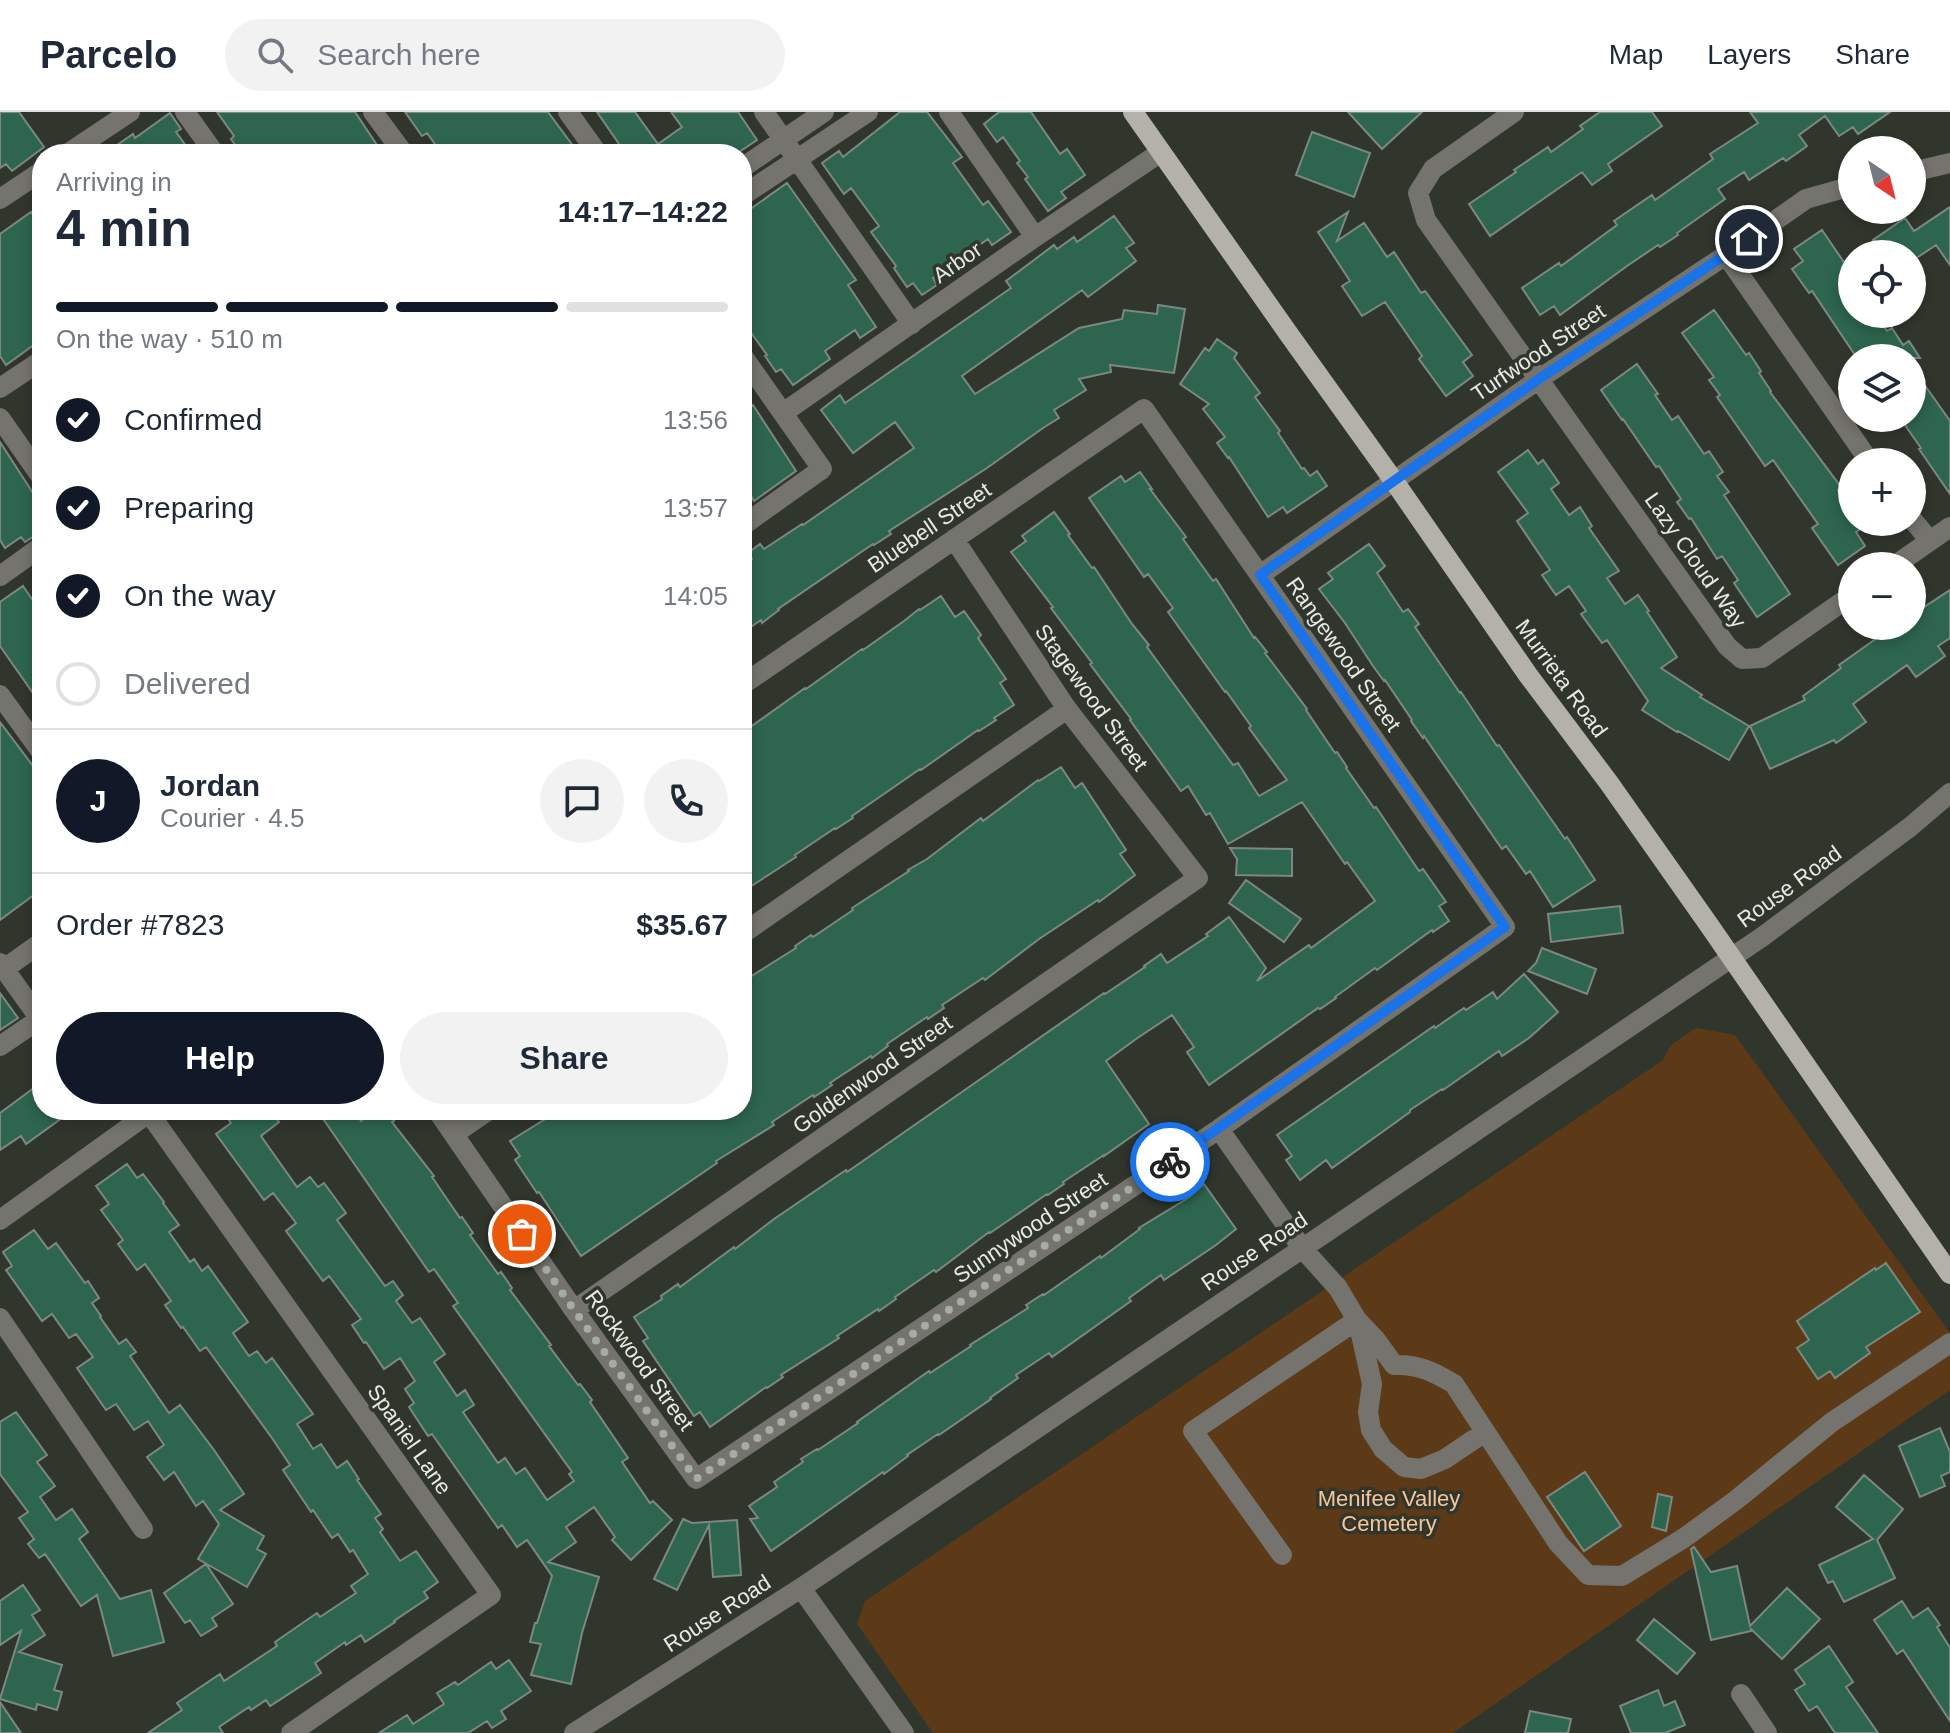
<!DOCTYPE html>
<html lang="en">
<head>
<meta charset="utf-8">
<style>
	:root { --surface:#fff; --page:#f2f2f3; --text:#1f2937; --muted:#747a83; --line:#e0e1e3; --accent:#111827 }
	body { margin:0; font-family:Arial,sans-serif; background:var(--page); color:var(--text); height:100vh; display:flex; flex-direction:column; font-size:30px; white-space:nowrap }
	* { box-sizing:border-box; margin:0 }
	p { font-size:26px; color:var(--muted) }
	.icon { flex:none; width:44px; height:44px; fill:none; stroke:currentColor; stroke-width:2; stroke-linecap:round; stroke-linejoin:round }
	.map { position:relative; flex:1; overflow:hidden }
	.details { position:absolute; left:32px; top:32px; width:720px; height:976px; display:flex; flex-direction:column; background:var(--surface); border-radius:32px; box-shadow:0 4px 12px #0003 }
	.details>* { flex:none }
	.needle { width:52px; rotate:145deg }
	.fabs { position:absolute; left:1838px; top:24px; display:grid; gap:16px }
	.fabs a { display:grid; place-items:center; width:88px; height:88px; border-radius:50%; background:var(--surface); box-shadow:0 4px 12px #0003; font-size:40px }
	.pin { position:absolute; display:grid; place-items:center; width:68px; height:68px; color:#fff; margin:-34px; border:4px solid #fff; border-radius:50%; box-shadow:0 2px 8px #0007 }
	.courier { position:absolute; display:grid; place-items:center; width:80px; height:80px; margin:-40px; border:6px solid #1a73e8; border-radius:50%; background:#fff; color:#222; box-shadow:0 2px 10px #0007 }
	.head em { font-style:normal; font-weight:700 }
	.head div { display:flex; flex-direction:column-reverse }
	.head { display:flex; align-items:center; justify-content:space-between; height:136px; padding:0 24px }
	h1 { font-size:52px; font-weight:700; line-height:60px }
	.bar { display:grid; grid-template-columns:repeat(4,1fr); gap:12px 8px; align-content:center; height:96px; padding:0 24px }
	.bar i { height:10px; border-radius:6px; background:var(--line) }
	.bar .current { background:var(--accent) }
	.bar p { grid-column:span 4 }
	.line { display:flex; align-items:center; gap:20px; padding:0 24px; border-top:2px solid var(--line) }
	.line div { flex:1 }
	.round { display:grid; place-items:center; flex:none; width:84px; height:84px; border-radius:42px; background:var(--page) }
	ol { padding:0 24px; list-style:none }
	li { display:flex; align-items:center; gap:24px; height:88px }
	li p { margin-inline-start:auto }
	li .icon { padding:8px; border-radius:50%; background:var(--accent); color:#fff; stroke-width:4 }
	li:last-child { color:var(--muted) }
	li i { width:44px; height:44px; border:4px solid var(--line); border-radius:50% }
	.button { display:flex; gap:16px; margin-top:auto; padding:16px 24px }
	.button a { flex:1; height:92px; border-radius:48px; background:var(--accent); color:#fff; font-size:32px; font-weight:700; line-height:92px; text-align:center }
	.button a+a { background:var(--page); color:var(--text) }
	header { display:flex; align-items:center; gap:48px; box-sizing:border-box; height:112px; padding:0 40px; background:var(--surface); border-bottom:2px solid var(--line) }
	header strong { font-size:38px }
	nav { display:flex; gap:44px; margin-inline-start:auto; font-size:28px }
	.search { width:560px; height:72px; background:var(--page); display:flex; align-items:center; gap:20px; box-sizing:border-box; padding:0 28px; border-radius:44px; color:var(--muted); font-size:30px }
	.map>svg:first-child { display:block }
	.green { fill:#5c3a18 }
	.building { fill:#2d654e; stroke:#7c8882; stroke-width:2 }
	.lines { fill:none; stroke-linecap:round; stroke-linejoin:round }
	.minor { stroke:#74736e; stroke-width:20 }
	.major { stroke:#b4b2a8; stroke-width:20 }
	.done { stroke:#a7aba5; stroke-width:8; stroke-dasharray:0 14.4 }
	.route { stroke:#1a73e8; stroke-width:10 }
	.labels { text-anchor:middle; stroke-width:7; stroke-linejoin:round; paint-order:stroke }
	.street-label { font-size:22px; fill:#e7eae5; stroke:#31362d }
	.park-label { font-size:22px; fill:#f7c599; stroke:#31362d }
</style>
</head>
<body>
<header>
<strong>Parcelo</strong>
<div class="search"><svg class="icon" aria-label="search" viewBox="0 0 24 24"><circle cx="10" cy="10" r="6"/><path d="M15 15l6 6"/></svg>Search here</div>
<nav><a>Map</a><a>Layers</a><a>Share</a></nav>
</header>
<div class="map">
<svg width="1950" height="1621" viewBox="0 0 1950 1621">
	<rect width="100%" height="100%" fill="#31362d"/>
	<path class="green" d="M1696 916 1735 923 1950 1221V1278L1453 1621H933L857 1512 865 1489 1663 948 1671 933Z"/>
	<path class="building" d="M0 0H19L44 35 12 59 6 52 0 56Z
		M217 0H355L383 42H360L356 36 348 42H242L231 27 234 24Z
		M405 0H548L579 42H442L427 21 422 24Z
		M597 0H635L658 32 682 15 671 0H738L757 28 736 42H626Z
		M900 0H927L962 45 953 51 983 93 988 89 1011 120 992 133 988 127 933 166 937 173 922 183 913 171 907 175 894 156 896 154 871 120 879 114 851 76 844 82 822 51 839 39 843 45Z
		M999 0H1031L1060 42 1067 37 1085 63 1061 80 1066 86 1048 99 1025 67 1028 65 1017 51 1020 49 1003 25 997 30 984 12Z
		M1348 0H1422L1382 37Z
		M1600 0H1652L1662 14 1608 52 1612 59 1592 73 1582 60 1490 124 1469 92 1516 60 1514 58 1548 35 1551 40 1583 17 1580 14Z
		M1750 0H1890L1858 22 1853 15 1839 24 1825 4 1799 23 1807 34 1786 49 1783 46 1749 68 1744 60 1718 77 1725 87 1677 121 1678 123 1660 135 1658 133 1627 154 1560 203 1554 194 1540 203 1522 176 1559 151 1561 154 1617 113 1614 109 1652 83 1655 88 1713 47 1710 42 1758 11Z
		M170 1 181 17 176 20 192 42H104L133 22 135 26Z
		M1312 20 1370 41 1354 85 1296 63Z
		M787 71 856 168 848 173 876 215 860 226 855 218 825 239 830 247 793 273 781 257 776 260 765 244 767 243 742 208V103Z
		M1950 95V153L1936 133 1912 149V142H1883L1873 128 1905 106 1914 119Z
		M31 100 42 115V227L6 253 0 244V122Z
		M1348 100 1337 129 1364 111 1387 145 1394 140 1421 181 1425 179 1472 243 1463 250 1473 264 1446 284 1419 247 1422 244 1385 190 1362 204 1342 174 1350 169 1318 120Z
		M1114 104 1134 131 1126 136 1136 149 1088 185 1082 178 962 264 975 282 1079 216 1122 207 1124 198 1157 202 1158 193 1185 197 1174 261 1110 253 1111 260 1079 267 1086 278 1054 298 1059 306 1043 316 987 356 889 419 891 422 874 433 873 432 778 497 779 498 762 511 761 508 742 521V454L752 447 748 441 760 432 764 437 802 412 803 413 914 336 895 310 853 341 821 298 840 283 845 291 1011 176 1006 169 1054 133 1057 137 1074 125 1077 130Z
		M1822 118 1852 162V202H1875L1887 219 1892 216 1903 233 1909 229 1920 246H1857L1812 179 1809 181 1792 157 1803 149 1794 137Z
		M1714 198 1746 243 1749 241 1761 259 1759 261 1771 279 1770 280 1841 375 1838 378 1852 399V410H1870L1856 420 1865 434 1838 453 1812 416 1818 412 1773 348 1765 354 1742 321 1717 285 1720 283 1709 268 1714 265 1682 221Z
		M1217 227 1237 241 1234 246 1260 281 1255 285 1280 319 1278 321 1302 357 1304 356 1310 364 1317 359 1327 374 1287 401 1283 395 1268 405 1229 345 1228 346 1217 331 1225 325 1203 297 1209 292 1180 272 1205 236 1209 239Z
		M1637 252 1658 282 1655 283 1672 308 1678 304 1704 342 1709 339 1723 360 1717 364 1729 380 1724 383 1790 482 1757 505 1734 471 1738 468 1722 444 1717 447 1691 406 1689 407 1677 390 1681 387 1659 354 1656 355 1623 307 1622 308 1601 278Z
		M1912 255 1950 309V382L1919 337 1921 336 1900 306H1912Z
		M753 293 796 359 754 389 751 384 742 391V301Z
		M0 330 42 395V419L25 430 21 425 5 436 0 428Z
		M1528 338 1538 352 1543 348 1559 371 1551 377 1569 403 1580 395 1592 414 1589 416 1619 459 1607 466 1625 492 1638 483 1649 499 1647 500 1677 545 1661 556 1702 583 1700 585 1749 614 1729 648 1678 619 1677 620 1642 598 1648 589 1607 528 1602 531 1581 502 1586 499 1569 474 1556 483 1542 463 1550 458 1517 409 1528 401 1498 360Z
		M1140 360 1152 377H1150L1186 425 1183 427 1213 469 1216 467 1254 526 1255 525 1267 540 1265 541 1307 597 1306 598 1335 641 1337 640 1347 655 1346 656 1374 696 1376 695 1419 759 1423 757 1446 790 1439 794 1449 809 1433 820 1432 818 1377 858 1375 856 1335 885 1336 886 1320 897 1318 896 1209 973 1187 940 1194 935 1172 903 1136 927 1106 949 1149 1012 1104 1044V1043L1063 1070 1064 1072 1048 1083 1047 1082 990 1121 989 1120 936 1160 934 1158 895 1185 896 1187 879 1199 878 1197 837 1224 839 1226 781 1263 783 1265 767 1276 766 1275 710 1315 700 1300 694 1304 643 1229 648 1226 634 1205 662 1187 661 1184 678 1172 680 1175 734 1135 735 1137 774 1107 846 1058 847 1060 1104 881 1105 882 1145 855 1144 854 1161 842 1167 851 1208 824 1206 822 1229 805 1266 856 1257 869 1309 833 1311 836 1375 789 1347 750 1345 752 1302 690 1228 732 1210 701 1206 703 1188 674 1181 679 1130 608 1131 607 1090 552 1092 551 1051 496 1053 495 1011 440 1026 429 1022 424 1054 400 1070 422 1068 423 1092 456 1094 455 1132 512 1149 533 1147 535 1171 568 1233 653 1238 651 1259 684 1287 668 1249 616 1251 614 1226 579 1225 580 1168 500 1173 496 1148 462 1144 465 1089 386 1121 364 1125 370Z
		M1369 432 1385 454 1377 461 1403 500 1408 497 1419 512 1415 515 1460 581 1461 580 1497 634 1499 633 1565 727 1567 725 1595 768 1553 795 1530 759 1526 762 1506 734 1502 737 1424 624 1423 626 1411 609 1412 608 1385 568 1384 569 1373 554 1345 511 1319 477 1333 467 1328 461Z
		M23 474 32 487 42 480V594L0 534V490Z
		M1950 478V526L1938 534 1945 544 1916 565 1907 553 1853 592 1866 610 1836 631 1834 628 1770 657 1750 614 1805 588 1803 584 1841 556 1839 553 1884 521 1879 514H1912V503Z
		M941 484 955 505 964 499 981 523 978 526 1006 567 1000 571 1014 593 994 606 996 608 979 619 978 618 921 658 920 657 881 684 852 704 853 706 836 717 835 716 795 743 796 745 750 775 742 764V621L805 576 806 577 862 537 863 538 904 509 919 497 920 498Z
		M0 610 42 666V777L0 808Z
		M1061 655 1075 676 1082 671 1126 738 1120 742 1135 763 1099 790 1098 788 1039 827 985 868 983 866 942 893 944 896 928 907 927 905 887 932 888 934 872 946 871 944 830 971 832 973 814 985 813 983 772 1010 774 1013 716 1049 717 1051 581 1144 539 1080 537 1081 515 1048 520 1044 510 1029 560 998H742V870L796 836 795 834 811 823 813 825 853 798 852 796 909 759 908 758 927 747 981 706 983 709 1038 668 1039 669Z
		M1230 736 1292 737V764L1236 763 1237 747Z
		M1246 768 1301 807 1284 830 1229 791Z
		M1620 794 1623 821 1551 830 1548 802Z
		M1542 836 1596 857 1587 882 1528 859 1536 851Z
		M1524 862 1558 900 1529 926 1502 944 1499 939 1443 978 1442 977 1410 998V1000L1332 1056 1326 1048 1300 1068 1286 1048 1292 1044 1277 1023 1434 914 1435 916 1464 896 1466 898 1493 880 1497 887Z
		M0 881 18 906 0 918Z
		M42 970V998H73L26 1032 21 1024 0 1038V1001Z
		M222 998H270L279 1010 261 1024 297 1075 310 1065 318 1075 324 1071 346 1101 337 1108 385 1174 393 1169 403 1183 396 1189 412 1211 420 1206 445 1242 434 1250 457 1284 465 1278 474 1293 463 1300 498 1351 505 1346 516 1362 525 1356 547 1388 574 1369 569 1362 572 1360 453 1194 458 1191 434 1157 429 1160 317 998H354L361 1009 375 998H387L394 1009 392 1010 434 1064 432 1065 460 1106 462 1105 473 1121 470 1123 498 1162 501 1160 512 1176 510 1178 551 1233 549 1234 578 1273 580 1272 592 1288 590 1290 628 1346 622 1350 650 1391 653 1389 672 1408 631 1448 612 1428 615 1425 594 1395 566 1415 576 1430 548 1450 599 1465 582 1521 571 1572 531 1563 541 1532 530 1530 535 1511H537L552 1464 527 1428 517 1435 502 1413 498 1416 432 1322 428 1324 409 1295 414 1291 405 1277 415 1269 400 1246 384 1257 366 1230 364 1231 352 1213 361 1207 329 1164 323 1169 286 1119 296 1111 273 1081 264 1088 216 1022 231 1011Z
		M127 1052 137 1066 143 1062 164 1090 163 1091 179 1113 169 1120 190 1150 194 1147 202 1159 208 1154 248 1210 233 1221 249 1244 257 1239 266 1251 272 1246 313 1302 297 1312 313 1337 321 1332 337 1356 347 1349 359 1367 357 1368 381 1402 375 1406 383 1417 380 1420 400 1449 416 1439 438 1470 424 1480 428 1486 394 1509 395 1510 365 1530 361 1523 346 1533 345 1530 315 1551 321 1561 270 1594 266 1588 251 1598 249 1595 219 1615 223 1621H148L182 1598 177 1591 220 1562 224 1569 277 1534 275 1530 317 1501 320 1505 356 1481 351 1474 368 1462 353 1438 350 1440 338 1422 332 1426 313 1398 311 1400 283 1358 290 1353 272 1326 206 1235 200 1239 183 1215 181 1216 165 1193 171 1189 145 1152 137 1158 118 1132 123 1128 101 1098 109 1092 96 1074Z
		M1204 1072 1236 1117 1216 1133 1164 1168 1161 1163 1129 1186 1131 1189 1052 1245 1049 1241 1016 1263 1018 1266 990 1286 991 1287 939 1323 938 1322 907 1343 908 1344 884 1362 883 1360 849 1384 771 1439 750 1407 758 1406 749 1394 777 1375 774 1370 803 1350 801 1347 817 1337 818 1338 858 1311 857 1310 929 1259 930 1261 971 1234 970 1233 1028 1196 1026 1193 1043 1182 1044 1183 1100 1144 1101 1146 1140 1117 1139 1116 1188 1086Z
		M34 1118 48 1137 56 1131 85 1171 88 1169 99 1186 92 1191 101 1204 100 1205 119 1232 126 1227 136 1240 130 1244 169 1301 180 1293 214 1338 244 1382 220 1398 264 1424 257 1437 266 1442 247 1475 198 1447 219 1412 203 1389 196 1394 174 1360 164 1368 147 1345 164 1333 148 1309 134 1318 116 1292 106 1298 77 1256 93 1245 76 1222 69 1226 52 1202 42 1209 6 1158 12 1154 3 1140Z
		M1886 1151 1920 1200 1866 1235 1870 1241 1835 1266 1830 1259 1818 1267 1797 1236 1809 1228 1797 1209 1875 1156 1876 1158Z
		M16 1300 47 1343 37 1350 55 1374 40 1385 56 1408 72 1397 88 1420 79 1427 120 1487 151 1478 164 1530 113 1544 97 1483 81 1494 45 1442 39 1446 28 1432 34 1427 19 1406 28 1400 0 1362V1310Z
		M1940 1316 1950 1340V1360L1941 1364 1945 1374 1920 1385 1899 1334Z
		M1585 1360 1621 1414 1584 1439 1547 1385Z
		M1864 1363 1903 1397 1877 1428 1895 1466 1844 1490 1833 1469 1828 1471 1819 1453 1873 1427 1836 1395Z
		M1658 1382 1672 1385 1666 1419 1652 1415Z
		M683 1407 692 1411 737 1408 741 1463 713 1465 709 1413 677 1478 654 1467Z
		M1694 1435 1711 1460 1737 1454 1750 1514 1787 1476 1820 1507 1782 1547 1751 1517V1519L1711 1528 1691 1437Z
		M206 1452 233 1492 212 1506 217 1514 201 1524 190 1508 185 1511 164 1481Z
		M23 1473 40 1498 32 1503 45 1523 19 1540 62 1553 54 1578 62 1580 57 1598 37 1592 36 1598 0 1587 21 1519 0 1533V1489Z
		M1902 1489 1913 1506 1928 1496 1940 1513 1937 1515 1950 1536V1609L1903 1538 1897 1542 1874 1508Z
		M1654 1507 1695 1541 1677 1562 1637 1528Z
		M1829 1534 1853 1570 1846 1575 1878 1621H1835L1817 1594 1809 1599 1795 1578 1805 1572 1795 1558Z
		M509 1548 531 1579 501 1599 506 1607 492 1616 487 1609 468 1621H379L407 1603 413 1612 444 1592 437 1581 455 1570 458 1573 491 1550 496 1557Z
		M1658 1578 1664 1594 1675 1589 1685 1613 1665 1621H1631L1620 1594Z
		M0 1590 21 1621H0Z
		M1530 1599 1571 1607 1568 1621H1525Z"/>
	<g class="lines">
		<path class="minor" d="M185 0 215 42
			M373 0 404 42
			M568 0 598 42
			M764 0 912 212
			M949 0 1035 125
			M1514 0 1433 57 1418 81 1426 108 1727 534 1742 547 1762 546 1852 483
			M67 42 130 0
			M742 56 824 0
			M1912 60 1950 51
			M742 84 868 0
			M0 87 42 59
			M1726 143 1870 350
			M742 243 822 357 742 414
			M0 276 42 248
			M783 301 1035 125 1161 40
			M0 306 42 366
			M1912 407 1930 429
			M1894 454 1950 415
			M1260 463 1539 267 1726 143 1806 87 1852 74
			M0 464 42 434
			M0 583 42 641
			M742 822 1067 597
			M0 851 40 907 0 934
			M4 857 42 830
			M437 998 574 1198 696 1367 1219 1017 1505 815 1144 297 742 573
			M149 1001 491 1483 291 1621
			M1219 1017 1302 1136 1338 1176 1357 1208 1376 1228 1394 1253C1418 1252 1434 1260 1454 1272L1558 1431 1588 1463 1622 1464 1684 1426 1736 1388 1832 1310 1950 1231
			M454 1022 489 998
			M0 1108 153 998
			M574 1198 1198 766 1067 597 954 427
			M0 1206 143 1417
			M1359 1213 1372 1272 1368 1300 1371 1318 1383 1337 1404 1355 1421 1357 1445 1347 1485 1320
			M1282 1443 1193 1319 1357 1208
			M801 1476 904 1621
			M1741 1582 1767 1621
			M574 1621 801 1476 1762 825 1910 715 1950 681"/>
		<path class="major" d="M1133 0 1288 221 1394 369 1528 563 1609 671 1709 813 1950 1162"/>
	</g>
	<g class="lines">
		<path class="done" d="M522 1122 574 1198 696 1367 1170 1050"/>
		<path class="route" d="M1170 1050 1505 815 1260 463 1539 267 1749 127"/>
	</g>
	<g class="labels">
		<g class="street-label">
			<text transform="translate(957 150) rotate(-35)" y="8">Arbor</text>
			<text transform="translate(1538 240) rotate(-34)" y="8">Turfwood Street</text>
			<text transform="translate(929 415) rotate(-34)" y="8">Bluebell Street</text>
			<text transform="translate(1696 448) rotate(55)" y="8">Lazy Cloud Way</text>
			<text transform="translate(1344 542) rotate(55)" y="8">Rangewood Street</text>
			<text transform="translate(1562 566) rotate(54)" y="8">Murrieta Road</text>
			<text transform="translate(1092 585) rotate(54)" y="8">Stagewood Street</text>
			<text transform="translate(1789 774) rotate(-36)" y="8">Rouse Road</text>
			<text transform="translate(872 962) rotate(-35)" y="8">Goldenwood Street</text>
			<text transform="translate(1030 1115) rotate(-34)" y="8">Sunnywood Street</text>
			<text transform="translate(1254 1139) rotate(-34)" y="8">Rouse Road</text>
			<text transform="translate(640 1248) rotate(54)" y="8">Rockwood Street</text>
			<text transform="translate(410 1327) rotate(55)" y="8">Spaniel Lane</text>
			<text transform="translate(717 1501) rotate(-33)" y="8">Rouse Road</text>
		</g>
		<g class="park-label">
			<text x="1389" y="1394">Menifee Valley<tspan x="1389" dy="25">Cemetery</tspan></text>
		</g>
	</g>
</svg>
<div class="fabs">
<a><svg class="needle" viewBox="-14 -14 28 28"><path d="M0-13l5 13h-10z" fill="#e53935"/><path d="M0 13l5-13h-10z" fill="#747a83"/></svg></a>
<a><svg class="icon" aria-label="locate" viewBox="0 0 24 24"><circle cx="12" cy="12" r="6"/><path d="M12 2v4M12 18v4M2 12h4M18 12h4"/></svg></a>
<a><svg class="icon" aria-label="layers" viewBox="0 0 24 24"><path d="M12 4l9 5-9 5-9-5zM3 14l9 5 9-5"/></svg></a>
<a>+</a>
<a>−</a>
</div>
<div class="pin" style="left:522px;top:1122px;background:#ea580c"><svg class="icon" aria-label="bag" viewBox="0 0 24 24"><path d="M5 8h14l-1 12H6zM9 8a3 3 0 0 1 6 0"/></svg></div>
<div class="pin" style="left:1749px;top:127px;background:#1f2937"><svg class="icon" aria-label="home" viewBox="0 0 24 24"><path d="M3 11l9-7 9 7M6 9v11h12V9"/></svg></div>
<div class="courier" style="left:1170px;top:1050px"><svg class="icon" aria-label="bike" viewBox="0 0 24 24"><circle cx="6" cy="16" r="4"/><circle cx="18" cy="16" r="4"/><path d="M6 16l4-8h5l3 8M10 8l3 8H6M13 5h3"/></svg></div>
<section class="details">
<div class="head"><div><h1>4 min</h1><p>Arriving in</p></div><em>14:17–14:22</em></div>
<div class="bar"><i class="current"></i><i class="current"></i><i class="current"></i><i></i><p>On the way · 510 m</p></div>
<ol>
<li><svg class="icon" aria-label="check" viewBox="0 0 24 24"><path d="M5 12l5 5 9-10"/></svg>Confirmed<p>13:56</p></li>
<li><svg class="icon" aria-label="check" viewBox="0 0 24 24"><path d="M5 12l5 5 9-10"/></svg>Preparing<p>13:57</p></li>
<li><svg class="icon" aria-label="check" viewBox="0 0 24 24"><path d="M5 12l5 5 9-10"/></svg>On the way<p>14:05</p></li>
<li><i></i>Delivered</li>
</ol>
<div class="line" style="height:144px"><b class="round" style="background:var(--accent);color:#fff">J</b><div><b>Jordan</b><p>Courier · 4.5</p></div><a class="round"><svg class="icon" aria-label="chat" viewBox="0 0 24 24"><path d="M4 5h16v11H9l-5 4z"/></svg></a><a class="round"><svg class="icon" aria-label="phone" viewBox="0 0 24 24"><path d="M5 4h4l2 5-3 2q2 4 5 5l2-3 5 2v4C11 20 4 13 5 4z"/></svg></a></div>
<div class="line" style="height:104px"><div>Order #7823</div><b>$35.67</b></div>
<div class="button"><a>Help</a><a>Share</a></div>
</section>
</div>
</body>
</html>
